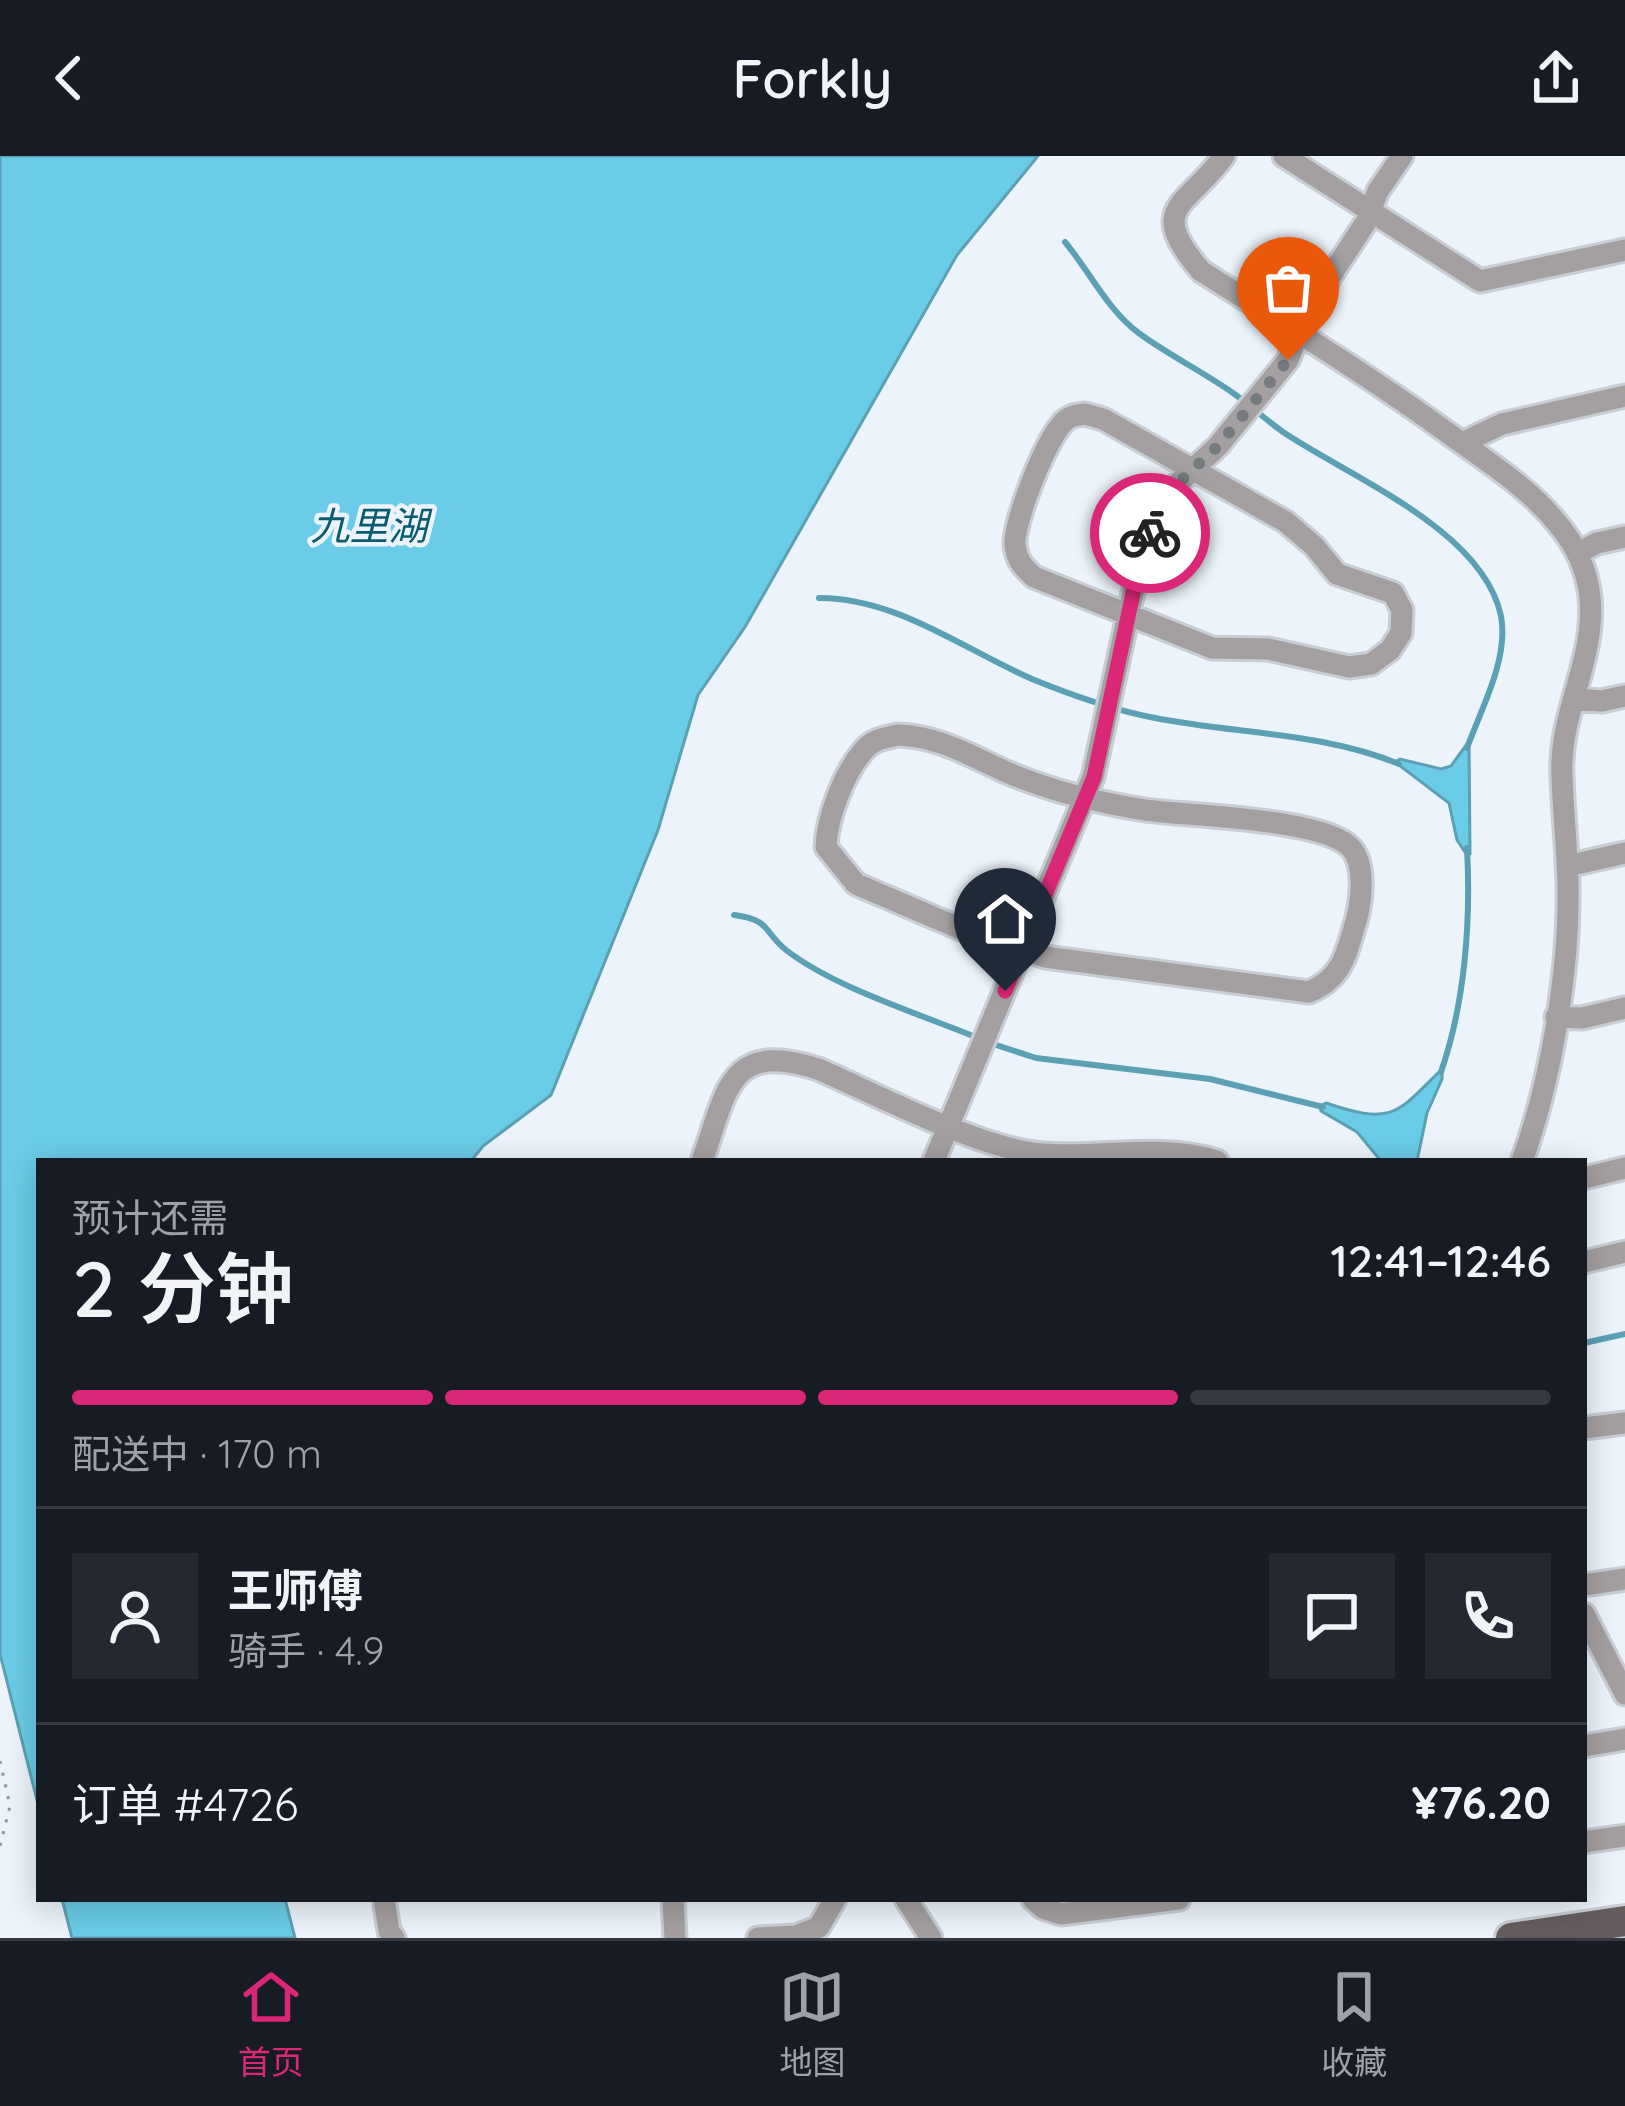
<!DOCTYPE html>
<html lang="zh">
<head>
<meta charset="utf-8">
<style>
	:root { --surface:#171b24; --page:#242831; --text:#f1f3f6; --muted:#9ea1a6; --line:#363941; --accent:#db2777 }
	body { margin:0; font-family:Quicksand,"Noto Sans SC",sans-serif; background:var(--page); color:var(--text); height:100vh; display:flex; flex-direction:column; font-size:45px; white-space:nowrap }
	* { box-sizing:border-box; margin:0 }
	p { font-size:39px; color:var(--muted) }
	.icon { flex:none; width:66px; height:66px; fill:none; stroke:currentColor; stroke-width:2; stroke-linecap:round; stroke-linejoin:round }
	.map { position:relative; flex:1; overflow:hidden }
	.panel { position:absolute; left:36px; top:1002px; width:1551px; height:744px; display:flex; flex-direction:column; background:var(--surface); border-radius:0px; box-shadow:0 6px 30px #0003 }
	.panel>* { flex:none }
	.pin { position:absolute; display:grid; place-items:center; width:102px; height:102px; color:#fff; margin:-123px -51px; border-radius:50% 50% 50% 0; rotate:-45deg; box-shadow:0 0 12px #0007 }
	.pin .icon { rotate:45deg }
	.courier { position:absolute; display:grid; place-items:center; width:120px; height:120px; margin:-60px; border:9px solid #db2777; border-radius:50%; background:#fff; color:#222; box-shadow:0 3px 15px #0007 }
	.head em { font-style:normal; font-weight:600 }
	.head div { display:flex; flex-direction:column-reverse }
	.head { display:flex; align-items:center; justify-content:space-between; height:204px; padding:0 36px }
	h1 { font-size:78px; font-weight:600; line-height:90px }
	.bar { display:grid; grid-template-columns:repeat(4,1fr); gap:18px 12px; align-content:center; height:144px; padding:0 36px }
	.bar i { height:15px; border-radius:9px; background:var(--line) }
	.bar .active { background:var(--accent) }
	.bar p { grid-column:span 4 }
	.line { display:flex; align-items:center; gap:30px; padding:0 36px; border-top:3px solid var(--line) }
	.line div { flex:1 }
	.round { display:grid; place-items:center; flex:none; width:126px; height:126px; border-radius:0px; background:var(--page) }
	header { display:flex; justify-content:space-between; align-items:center; height:156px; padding:0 36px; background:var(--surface); font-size:54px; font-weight:600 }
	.dock { display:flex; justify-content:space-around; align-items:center; height:168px; border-top:3px solid var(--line); background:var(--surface); font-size:33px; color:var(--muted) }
	.dock a { display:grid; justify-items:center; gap:6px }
	.dock .active { color:var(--accent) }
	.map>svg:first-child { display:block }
	.water { fill:#6bcce7; stroke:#5ba0b4; stroke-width:3 }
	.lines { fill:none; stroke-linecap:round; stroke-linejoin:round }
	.stream { stroke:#5ba0b4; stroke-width:6 }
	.street-casing { stroke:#c8ced4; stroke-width:27 }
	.primary-casing { stroke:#c8ced4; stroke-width:36 }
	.path { stroke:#91969b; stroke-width:3; stroke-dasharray:3 9; stroke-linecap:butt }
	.street { stroke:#a49fa0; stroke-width:21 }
	.primary { stroke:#645c5d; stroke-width:30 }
	.done { stroke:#767b7f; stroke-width:12; stroke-dasharray:0 21.6 }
	.route { stroke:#db2777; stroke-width:15 }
	.labels { text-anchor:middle; stroke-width:9; stroke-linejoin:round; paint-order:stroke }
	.water-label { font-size:39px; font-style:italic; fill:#075c6f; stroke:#ecf3fa }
</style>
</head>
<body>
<header><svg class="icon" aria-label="back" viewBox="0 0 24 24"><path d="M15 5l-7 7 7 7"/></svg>Forkly<svg class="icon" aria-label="share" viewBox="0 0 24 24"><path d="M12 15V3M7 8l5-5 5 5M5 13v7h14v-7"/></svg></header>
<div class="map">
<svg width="1625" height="1782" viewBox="0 0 1625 1782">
	<rect width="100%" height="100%" fill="#ecf3fa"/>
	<path class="water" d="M0 0H1038L957 99 745 471 698 539 658 674 551 939 483 990 471 1005H39V1652L0 1498Z
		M1469 585 1470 698 1467 699 1457 684 1449 647 1395 606 1400 603 1441 613 1451 610Z
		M1442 913V923L1427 957 1417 1005H1381L1357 976 1321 955 1320 950 1326 947C1394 970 1397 957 1442 913Z
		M62 1743H285L295 1782H72Z"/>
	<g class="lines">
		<path class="stream" d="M1065 86C1090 116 1108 155 1140 178 1169 199 1203 216 1233 237 1250 249 1266 264 1283 276 1350 321 1483 374 1501 460 1509 503 1481 553 1467 592
			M819 442C897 442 963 493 1032 523 1071 539 1113 554 1155 562 1236 578 1322 576 1399 608
			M734 759C772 764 763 776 786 794 835 832 920 858 978 882
			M990 887 1036 902 1210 923 1323 951
			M1441 916C1465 847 1471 765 1467 692
			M1584 1187 1625 1178"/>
		<defs>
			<path id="street" d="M1224 0C1186 52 1146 50 1201 115 1286 169 1371 221 1452 280 1488 306 1529 332 1557 367 1575 388 1587 413 1590 441 1596 504 1559 556 1562 619 1563 655 1567 691 1568 728 1570 812 1551 926 1522 1005
				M1284 0 1480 125 1625 94
				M1085 258 1103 263 1286 366 1314 390 1337 418 1393 437 1402 454 1401 477 1390 494 1371 508 1349 511 1268 493 1212 492 1034 421C1023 411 1017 405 1015 389 1013 367 1048 276 1067 263 1072 259 1078 259 1085 258Z
				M1462 287 1502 268 1625 240
				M1578 397 1597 387 1625 381
				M1574 543 1602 545 1625 540
				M898 579C940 580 974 602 1011 618 1052 635 1100 647 1145 654 1187 660 1324 662 1351 692 1367 710 1361 751 1354 772 1345 803 1340 823 1309 836L1045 801 961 773 856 728 826 691C827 661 844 617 864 594 873 583 885 582 898 579Z
				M1567 710 1625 697
				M1556 861 1582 862 1625 852
				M702 1005C727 935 728 884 818 913 878 939 980 993 1042 998 1101 1003 1160 987 1217 1005
				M934 1005 1093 621 1143 390 1172 333 1218 290 1288 204 1307 156 1366 66 1378 35 1402 0
				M1584 1022 1625 1012
				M1584 1106 1625 1096
				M1584 1272 1625 1267
				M1584 1429 1625 1423
				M1584 1458 1625 1538
				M1584 1590 1625 1583
				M1584 1686 1625 1680
				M384 1743 389 1775 394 1782
				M673 1743 675 1782
				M906 1743 931 1782
				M1033 1743 1043 1752 1061 1758 1179 1743
				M758 1782 796 1780 819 1771 835 1743"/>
			<path id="primary" d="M1511 1782 1625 1765"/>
		</defs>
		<use href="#street" class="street-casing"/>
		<use href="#primary" class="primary-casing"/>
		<path class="path" d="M0 1605 10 1650 0 1690"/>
		<use href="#street" class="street"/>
		<use href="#primary" class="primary"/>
	</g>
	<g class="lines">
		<path class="done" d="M1150 377 1172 333 1218 290 1288 204"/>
		<path class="route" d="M1005 835 1094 621 1143 390 1150 377"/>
	</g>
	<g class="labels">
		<g class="water-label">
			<text x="369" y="384">九里湖</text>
		</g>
	</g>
</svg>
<div class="pin" style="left:1288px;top:204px;background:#ea580c"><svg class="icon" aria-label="bag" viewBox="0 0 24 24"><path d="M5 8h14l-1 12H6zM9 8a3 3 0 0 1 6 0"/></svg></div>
<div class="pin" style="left:1005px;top:835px;background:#1f2937"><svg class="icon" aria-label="home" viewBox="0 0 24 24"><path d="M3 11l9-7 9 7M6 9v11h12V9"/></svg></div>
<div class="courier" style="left:1150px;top:377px"><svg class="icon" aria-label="bike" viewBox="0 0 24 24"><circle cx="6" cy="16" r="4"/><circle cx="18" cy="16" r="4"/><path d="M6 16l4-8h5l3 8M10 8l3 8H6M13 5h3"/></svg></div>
<section class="panel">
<div class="head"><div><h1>2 分钟</h1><p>预计还需</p></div><em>12:41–12:46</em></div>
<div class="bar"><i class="active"></i><i class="active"></i><i class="active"></i><i></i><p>配送中 · 170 m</p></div>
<div class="line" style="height:216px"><a class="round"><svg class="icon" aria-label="person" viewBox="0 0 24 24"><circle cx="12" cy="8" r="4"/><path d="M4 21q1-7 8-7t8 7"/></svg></a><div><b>王师傅</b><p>骑手 · 4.9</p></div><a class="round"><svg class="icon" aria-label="chat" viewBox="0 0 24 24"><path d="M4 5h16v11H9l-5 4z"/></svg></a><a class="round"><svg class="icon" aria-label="phone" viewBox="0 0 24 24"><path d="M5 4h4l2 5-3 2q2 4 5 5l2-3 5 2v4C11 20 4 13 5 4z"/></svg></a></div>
<div class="line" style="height:156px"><div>订单 #4726</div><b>¥76.20</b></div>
</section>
</div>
<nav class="dock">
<a class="active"><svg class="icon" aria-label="home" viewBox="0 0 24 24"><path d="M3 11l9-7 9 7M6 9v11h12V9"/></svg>首页</a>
<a><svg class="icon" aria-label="map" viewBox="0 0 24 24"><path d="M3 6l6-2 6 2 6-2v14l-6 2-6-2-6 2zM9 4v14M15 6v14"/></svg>地图</a>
<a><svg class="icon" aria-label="saved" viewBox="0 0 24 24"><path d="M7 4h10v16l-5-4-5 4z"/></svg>收藏</a>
</nav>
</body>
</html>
